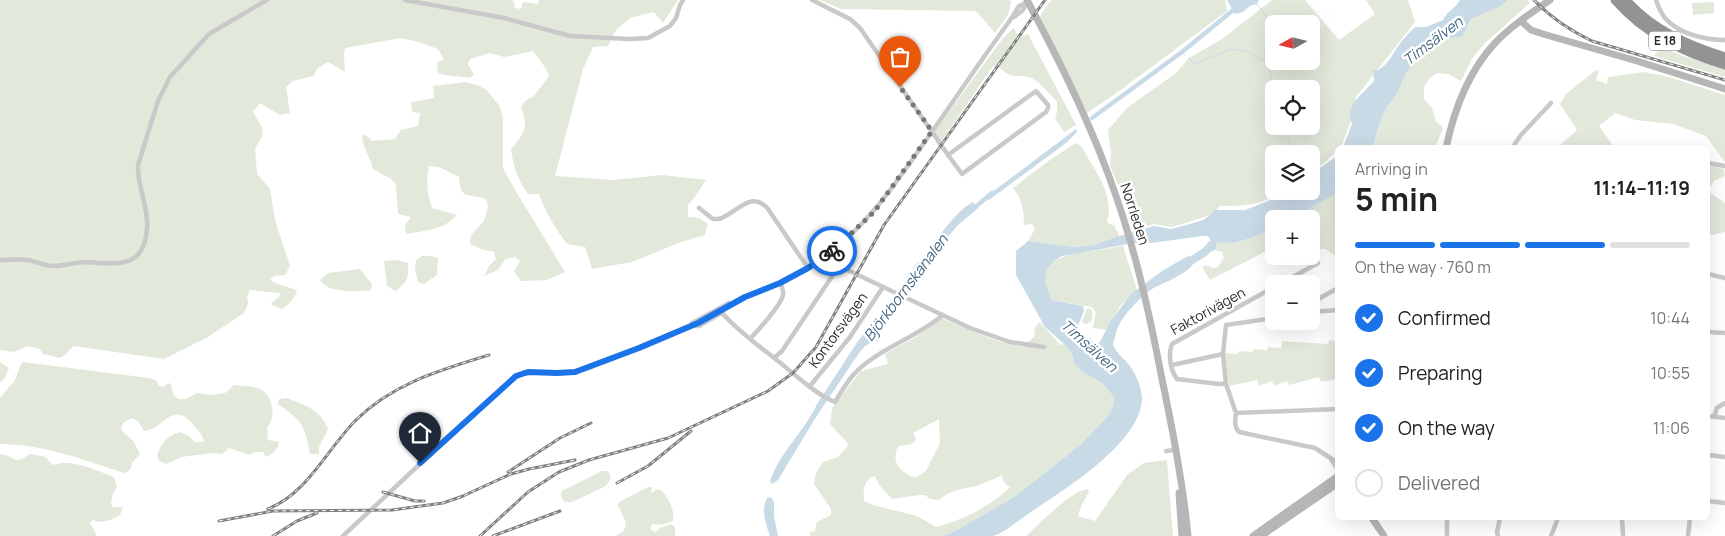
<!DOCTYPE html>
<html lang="en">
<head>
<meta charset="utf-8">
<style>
	:root { --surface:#fff; --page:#f6f6f6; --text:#222; --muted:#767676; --line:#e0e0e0; --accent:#1a73e8 }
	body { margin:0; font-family:Manrope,sans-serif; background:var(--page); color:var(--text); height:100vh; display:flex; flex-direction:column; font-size:19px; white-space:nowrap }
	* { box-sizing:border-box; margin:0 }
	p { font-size:16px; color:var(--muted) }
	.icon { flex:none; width:28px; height:28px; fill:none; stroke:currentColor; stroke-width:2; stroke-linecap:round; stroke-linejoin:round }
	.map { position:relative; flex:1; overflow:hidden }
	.drawer { position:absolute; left:1335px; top:145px; width:375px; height:375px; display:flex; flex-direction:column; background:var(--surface); border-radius:8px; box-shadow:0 5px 20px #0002 }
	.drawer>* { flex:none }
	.needle { width:32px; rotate:262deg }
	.controls { position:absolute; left:1265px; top:15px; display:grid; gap:10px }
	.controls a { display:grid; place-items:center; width:55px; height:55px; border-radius:8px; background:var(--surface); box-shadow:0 5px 20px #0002; font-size:25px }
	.pin { position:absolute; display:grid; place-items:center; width:42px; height:42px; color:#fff; margin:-51px -21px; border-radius:50% 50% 50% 0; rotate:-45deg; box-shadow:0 0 5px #0007 }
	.pin .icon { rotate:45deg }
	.courier { position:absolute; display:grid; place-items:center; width:50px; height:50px; margin:-25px; border:4px solid #1a73e8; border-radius:50%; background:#fff; color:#222; box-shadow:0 1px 6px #0007 }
	.head em { font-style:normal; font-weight:700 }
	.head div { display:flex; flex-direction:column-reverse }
	.head { display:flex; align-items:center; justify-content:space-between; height:85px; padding:0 20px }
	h1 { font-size:32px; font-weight:700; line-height:38px }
	.bar { display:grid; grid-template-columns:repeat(4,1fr); gap:8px 5px; align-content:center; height:60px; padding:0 20px }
	.bar i { height:6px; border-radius:4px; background:var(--line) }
	.bar .selected { background:var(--accent) }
	.bar p { grid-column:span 4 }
	ol { padding:0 20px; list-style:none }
	li { display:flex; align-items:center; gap:15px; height:55px }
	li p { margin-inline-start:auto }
	li .icon { padding:5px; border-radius:50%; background:var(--accent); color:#fff; stroke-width:4 }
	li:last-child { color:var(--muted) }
	li i { width:28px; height:28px; border:2px solid var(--line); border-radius:50% }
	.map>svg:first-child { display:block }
	.green { fill:#e2e9db; fill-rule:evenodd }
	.water { fill:#c9dae7 }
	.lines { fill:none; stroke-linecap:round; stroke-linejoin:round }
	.stream { stroke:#c9dae7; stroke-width:1 }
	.canal { stroke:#c9dae7; stroke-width:4.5 }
	.river { stroke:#c9dae7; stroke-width:8 }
	.street { stroke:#c9c9c9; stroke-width:4.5 }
	.secondary { stroke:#b6b6b6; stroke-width:7 }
	.highway { stroke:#939393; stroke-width:9 }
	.rail-casing { stroke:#818181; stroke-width:3 }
	.rail { stroke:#fff; stroke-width:1; stroke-dasharray:4; stroke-linecap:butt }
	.done { stroke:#767676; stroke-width:5; stroke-dasharray:0 9 }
	.route { stroke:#1a73e8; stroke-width:6 }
	.labels { text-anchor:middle; stroke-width:5; stroke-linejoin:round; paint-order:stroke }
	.shield { fill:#fff; stroke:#6b6b6b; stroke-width:1 }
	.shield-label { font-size:12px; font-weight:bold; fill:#2c2c2c }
	.street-label { font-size:14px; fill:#2c2c2c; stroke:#fff }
	.water-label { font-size:15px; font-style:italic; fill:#436986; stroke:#fff }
</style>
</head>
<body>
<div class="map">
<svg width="1725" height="536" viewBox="0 0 1725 536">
	<rect width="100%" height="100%" fill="#fff"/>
	<path class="green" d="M0 0H510L514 1 515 8 521 9 523 2 538 4 539 0H678L663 23 654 12 630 18 616 30 608 46 593 47 583 69 555 176 613 180 662 175 706 180 694 198 688 205V217L699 218 708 224 705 235 681 242 632 262 592 269 585 247 567 244C555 228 546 213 539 194H528C518 180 513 166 511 149 525 132 529 129 521 107L525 101 534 96 549 76C546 66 539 60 533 51L504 57 490 53 470 59 468 64 474 75 469 78C460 76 445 76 438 73L437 63 444 59 438 49 419 42 400 38 345 48 344 56 345 72 328 62 317 69 314 76 293 81 286 87 290 113 280 115 260 103 253 112C263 129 268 131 255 148L257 174 270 189 275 220 290 266 285 275 274 276 270 280 278 284 297 290C295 298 289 304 282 309L272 305 271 303 279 297 281 293 250 290 247 296 248 304 244 313 208 337 164 359 73 346 65 355 60 358 43 354 40 349 28 346 14 352 0 350Z
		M820 0H1009L1011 2 1008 15 995 33 976 11 841 9Z
		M1051 0H1225L1227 11 1115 94 1087 113 1040 16Z
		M1272 0H1305L1339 40 1375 14 1366 0H1408L1415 22 1356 97 1350 123 1341 147 1338 148 1337 151 1323 164 1311 169V154H1274V191H1280C1263 206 1242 206 1220 206L1211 215 1172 227 1154 224 1139 229 1133 219 1110 166 1111 152 1108 130 1127 108 1176 73 1189 58 1222 39ZM1274 24H1311V61H1274ZM1274 89H1311V126H1274Z
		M1508 0H1528L1530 3 1485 43 1473 57 1461 81 1448 74 1438 73 1434 75 1430 78 1424 87V99L1432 108 1436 122 1442 126 1443 129 1435 147 1373 148C1377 134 1380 119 1387 107 1390 103 1394 99 1396 95 1401 88 1402 80 1406 74 1418 53 1438 38 1462 37L1471 19 1499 7Z
		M1714 2V13L1693 15 1692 3Z
		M1014 28 1017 34 1021 37 1028 34 1076 125 1064 132 1055 118 1057 112V101C1045 91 1039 77 1022 76 1017 75 1015 77 1010 75 1002 72 1004 68 993 66L941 142 934 132 1003 38Z
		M1661 46 1680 55 1725 69V77L1654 56Z
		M1596 70 1599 71 1596 80 1607 84 1608 77 1644 72 1669 77 1725 95V162L1706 136 1673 124 1635 120 1615 113 1599 126 1614 147H1558L1577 130 1560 104 1566 94Z
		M465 82 477 85 487 90 500 107 503 118V168L518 195 565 272 547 280 521 281 514 272 520 261 515 257 505 259 498 270 484 276 489 266 496 259 494 252 484 250 470 244 471 235 484 221 488 207 486 199C467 193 460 200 459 177L439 167 429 166C426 181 427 194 432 208L457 215C442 231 427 230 406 234L405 225 411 217 398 214 396 185 391 179 373 169C370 156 362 147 362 134L368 137 372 141 395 139 401 130 418 126 420 113 412 112 411 102 434 98 433 86Z
		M1076 143 1082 147C1094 171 1115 193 1107 221L1109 224 1114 225 1120 237 1094 245 1074 247 1028 241 1035 229 1032 224 1024 225C1024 211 1022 199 1013 188L1047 162Z
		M1708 165 1724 169 1725 176 1714 181 1708 191 1725 203V232L1712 235 1708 234Z
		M1337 193V255L1336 256 1325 249H1314L1311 244V219H1291Z
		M1274 228V247L1210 280 1202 267 1206 265 1213 268 1218 267 1224 258 1222 252 1215 250 1217 243 1220 241C1237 246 1258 235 1274 228Z
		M1123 246 1137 290 1121 305 1106 330 1093 328 1096 313 1092 307 1052 300 1045 283 1047 269 1054 261 1071 254Z
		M422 256H431L438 258 437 275 424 284 418 282 415 269 416 260Z
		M397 260 408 263C409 279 407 281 396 291L387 286 384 261Z
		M360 269 372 284 371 290C361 292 335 292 326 286 323 284 322 282 320 280L328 273Z
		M1089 308 1092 310V320L1087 324 1084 323 1082 322 1086 310Z
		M942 318C968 330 996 342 1023 347L1024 345 1029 346 1028 342 1034 337 1035 327 1040 322 1060 345 1064 344 1072 354 1074 363 1082 372 1102 383 1114 397 1113 408 1108 416 1079 446 1014 497 953 532 943 536H811L809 533 815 531 817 522 831 515V509L814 484 816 473 823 462 838 457 849 445 830 424 832 408 861 371 888 364 885 354 916 337ZM939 419 940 443 926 471 915 478C899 471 891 463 898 446L912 444 916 439 913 433ZM1002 475 1003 481 1008 486H1011C993 505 961 521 936 527L917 516 873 505 864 501C863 491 863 479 875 476L879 485 892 499 920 495H925L930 499 939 500C950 490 962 489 976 486 985 483 994 479 1002 475Z
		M1329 340 1337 341V379L1321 382 1319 377 1289 385 1287 381 1274 386 1272 381 1259 386 1257 380 1229 386 1225 353 1238 354 1239 351 1253 352V349L1267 350 1268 347 1281 348 1282 341 1328 344Z
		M0 362 9 368 5 378 0 383Z
		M23 362 149 378 156 380 159 386 163 387 169 383 171 385 174 396 179 399H186L197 393 210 395 225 393 234 385C242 386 250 386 258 388 273 393 277 417 267 428L268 440 279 442C278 449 273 454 266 457L263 452H255L250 455 229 448 222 454 213 453 181 457 166 464 159 461 157 455C162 442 167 436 180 432L189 436 195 442H204C202 433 197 429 191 422 171 401 163 430 144 431L138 421 131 418 123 423 121 430 134 442 140 454 132 463 130 470 124 473C84 460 43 444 0 444V398L15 380 21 364Z
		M287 398C306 406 320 409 328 429L319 447V454H310C305 425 302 421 278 404L279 399Z
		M0 454C9 454 15 462 19 460 23 459 26 456 30 454L46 457 52 465C73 458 95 470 114 477L117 487 113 494 111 503 113 507H123L120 515C111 520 102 524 92 520L90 524 95 531 96 536H0Z
		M1167 460 1173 536H1026C1038 525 1073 489 1088 489L1089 491C1084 502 1081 504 1078 516L1095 521 1128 474 1144 463Z
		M602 471H608L611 478 607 485 602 488 572 502C565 504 559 499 562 491Z
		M648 487H652L651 493 656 490H661C668 497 675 510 673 521 666 524 660 525 653 524L651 526V530L656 532 660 528 671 524 675 527V536H615C634 528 623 518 618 505L619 502Z"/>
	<path class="water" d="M1227 0H1259L1257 4 1250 6 1243 12 1235 14Z
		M1460 0H1508L1499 7 1471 19 1462 37C1438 38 1418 53 1406 74 1402 80 1401 88 1396 95 1394 99 1390 103 1387 107 1380 119 1377 134 1373 147H1343L1352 124C1344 105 1363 94 1374 81L1373 71C1387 70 1393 52 1401 42 1405 37 1410 32 1415 27H1426L1443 20C1446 12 1456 8 1460 0Z
		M1076 129 1077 132 1066 143 989 200 987 196Z
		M1337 156V193L1291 219H1274V228C1258 235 1237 246 1220 242L1217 243 1215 250 1207 253 1205 250 1211 241 1208 236H1203L1151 243H1134L1062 256 1054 261 1047 269 1045 283 1052 300 1083 306 1084 311 1078 326 1083 336 1091 339 1095 345 1100 342 1110 322 1131 294 1162 271 1186 257 1189 256 1194 262C1190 273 1163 283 1152 289 1141 297 1127 311 1120 323 1116 330 1115 338 1113 345 1117 354 1124 358 1130 366 1136 374 1143 390 1142 401 1137 446 1063 490 1028 514 1019 520 1003 534 993 536 977 536 959 536 943 536L953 532 1014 497 1079 446 1108 416 1113 407 1114 397 1102 383 1082 372 1074 363 1072 354 1064 344 1045 327 1016 275V251L1028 241 1074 247 1094 245 1131 232 1154 226 1171 229 1183 226 1203 220 1209 216 1214 210H1245L1276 198 1284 191H1311V174Z
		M973 202 978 208 957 226 898 298 881 323 880 328 882 334 881 339 866 345 859 353 816 417 778 480 772 484 770 481C780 452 805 431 817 404L858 341 895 297 916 264 920 261C933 245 955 211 973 202Z
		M768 497 772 498 774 503V517L778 536H770C766 525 760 507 768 497Z"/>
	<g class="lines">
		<path class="stream" d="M1257 4 1269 20 1265 51V61L1271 74 1270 90 1274 107
			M1182 52 1185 55
			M1189 58 1194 64 1232 49 1249 52 1258 58 1265 61
			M1284 126 1294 154"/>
		<path class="canal" d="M1092 118 1182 52 1232 11
			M973 209 992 193"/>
		<path class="river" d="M1184 265 1205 252 1211 245"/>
		<path class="street" d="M405 0 504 18 570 36 630 39 648 38 670 26 676 18 680 5 683 0
			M812 0 850 19 860 28 948 155 962 174 1046 112 1048 108V105L1036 91 948 155
			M1656 0C1658 6 1661 13 1665 18 1679 34 1705 40 1725 40
			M1014 17 1022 11 1028 2
			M1512 148 1521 135 1551 103
			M1708 163 1725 166
			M699 208 713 219H719C737 213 751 189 768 209L808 268
			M830 253 839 266 970 328 1010 342 1044 347
			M0 260C9 260 18 259 27 260 36 261 44 266 53 266 64 266 76 262 87 262 117 264 144 269 147 229 149 207 137 187 138 165L158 101 170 77 209 34 267 0
			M1708 274 1725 278
			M1280 284 1318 263
			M743 297C771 287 798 277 822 259 865 228 894 186 924 143 953 102 981 60 1011 19L1019 6 1028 2
			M1312 312 1338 310
			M1313 312V302L1338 288
			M722 313C739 332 759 346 778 361 794 374 817 395 835 402 842 391 848 379 858 370 883 347 917 337 943 315
			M692 323 729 303
			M694 326H699L723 312
			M1708 332 1725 333
			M750 339C758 330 781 306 783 295 784 291 782 287 780 283
			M1223 354 1226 384 1236 413 1338 409
			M774 358 782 351 839 266
			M1172 365 1223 354 1226 325 1274 318
			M1226 384H1219L1177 379C1170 370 1168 354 1172 344L1274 287
			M810 386 850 337 883 287
			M1236 413C1235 420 1234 427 1239 432L1315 448 1338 463
			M1708 416 1725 418
			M1714 417 1717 408 1725 403
			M1166 451 1175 450
			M1708 455 1725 457
			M1331 459 1338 470
			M1708 501 1725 503
			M1447 518V536
			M1622 518 1623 536
			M343 536 421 463 516 376C531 370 544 373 560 373 571 373 581 370 591 367L698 323 745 297
			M1498 536 1497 532 1500 518
			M1551 536 1558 518
			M1688 536 1690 518"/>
		<path class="secondary" d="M1027 0C1061 63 1093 128 1116 196 1137 256 1150 317 1162 379 1173 431 1183 483 1188 536
			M1521 21 1531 30 1543 34 1637 61 1725 89
			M1446 148C1454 110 1468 72 1495 43 1511 26 1531 13 1550 0
			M1179 493 1182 536
			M1372 518 1384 536
			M1253 536 1338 476
			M1261 536 1338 483"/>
		<path class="highway" d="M1615 0C1645 34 1682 52 1725 65
			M1626 0C1653 30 1687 45 1725 57"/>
		<defs>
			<path id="rail" d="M1534 0C1551 18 1569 30 1592 41L1725 80
				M508 472 560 438 591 423
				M617 483 648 466 691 431
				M383 492 415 501H424
				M268 509C308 493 327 449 356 420 393 383 441 370 489 355
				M219 521 273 511 392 510 443 503 463 496 511 474 529 469 575 460
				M273 536 297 521 317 513
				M480 536 528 492 559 472 589 460 668 438 768 391 793 373 816 347 884 225 1045 0
				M493 536 560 511"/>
		</defs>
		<use href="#rail" class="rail-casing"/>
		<use href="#rail" class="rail"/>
	</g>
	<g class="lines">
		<path class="done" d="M832 251 874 212 932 131 900 87"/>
		<path class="route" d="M420 463 516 376 528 372 557 373 575 372 639 348 698 323 745 297 780 283 808 268 832 251"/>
	</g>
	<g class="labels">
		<rect class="shield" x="1649" y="31.5" width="32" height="19" rx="4"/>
		<g class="shield-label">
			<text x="1665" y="45">E 18</text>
		</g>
		<g class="street-label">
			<text transform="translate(1135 214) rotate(72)" y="5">Norrleden</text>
			<text transform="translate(1208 311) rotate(-29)" y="5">Faktorivägen</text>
			<text transform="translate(838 330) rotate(-54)" y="5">Kontorsvägen</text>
		</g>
		<g class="water-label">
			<text transform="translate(1433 41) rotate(-37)" y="5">Timsälven</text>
			<text transform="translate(906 288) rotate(-53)" y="5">Björkbornskanalen</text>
			<text transform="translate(1089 346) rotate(42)" y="5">Timsälven</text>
		</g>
	</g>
</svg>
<div class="controls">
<a><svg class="needle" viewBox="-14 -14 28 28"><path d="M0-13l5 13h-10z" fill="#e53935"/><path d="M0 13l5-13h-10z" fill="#767676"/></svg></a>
<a><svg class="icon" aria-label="locate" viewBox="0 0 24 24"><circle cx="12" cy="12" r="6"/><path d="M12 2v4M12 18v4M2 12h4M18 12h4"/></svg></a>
<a><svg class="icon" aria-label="layers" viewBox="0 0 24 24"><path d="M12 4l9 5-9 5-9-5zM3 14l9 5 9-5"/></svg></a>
<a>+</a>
<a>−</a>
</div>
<div class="pin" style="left:900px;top:87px;background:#ea580c"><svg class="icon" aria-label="bag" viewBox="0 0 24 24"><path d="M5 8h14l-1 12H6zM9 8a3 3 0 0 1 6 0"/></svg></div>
<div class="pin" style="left:420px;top:463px;background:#1f2937"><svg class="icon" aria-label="home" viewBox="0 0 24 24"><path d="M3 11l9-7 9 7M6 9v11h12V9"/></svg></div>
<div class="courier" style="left:832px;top:251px"><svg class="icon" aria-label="bike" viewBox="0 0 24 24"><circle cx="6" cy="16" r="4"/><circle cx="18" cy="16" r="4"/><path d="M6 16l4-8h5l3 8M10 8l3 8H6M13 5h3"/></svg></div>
<section class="drawer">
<div class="head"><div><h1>5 min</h1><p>Arriving in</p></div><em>11:14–11:19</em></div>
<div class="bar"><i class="selected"></i><i class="selected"></i><i class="selected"></i><i></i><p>On the way · 760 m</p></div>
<ol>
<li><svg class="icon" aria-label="check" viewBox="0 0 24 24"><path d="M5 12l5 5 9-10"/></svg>Confirmed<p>10:44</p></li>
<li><svg class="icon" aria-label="check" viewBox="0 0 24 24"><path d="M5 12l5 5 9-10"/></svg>Preparing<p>10:55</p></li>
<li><svg class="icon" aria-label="check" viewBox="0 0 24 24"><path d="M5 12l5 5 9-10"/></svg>On the way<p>11:06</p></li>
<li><i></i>Delivered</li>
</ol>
</section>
</div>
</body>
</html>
